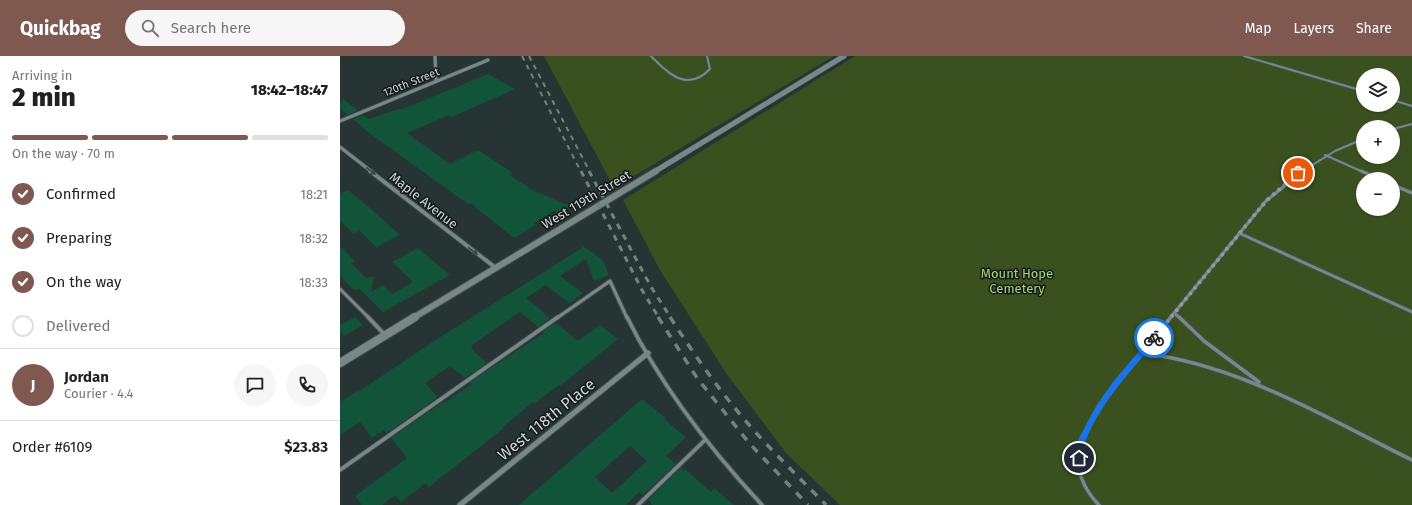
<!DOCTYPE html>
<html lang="en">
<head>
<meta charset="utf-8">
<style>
	:root { --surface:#fff; --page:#f6f6f6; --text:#202124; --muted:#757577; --line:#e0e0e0; --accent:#7f5950 }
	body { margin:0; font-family:"Fira Sans",sans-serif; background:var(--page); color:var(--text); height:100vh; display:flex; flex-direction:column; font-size:15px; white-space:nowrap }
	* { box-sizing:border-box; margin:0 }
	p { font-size:13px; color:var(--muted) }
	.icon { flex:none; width:22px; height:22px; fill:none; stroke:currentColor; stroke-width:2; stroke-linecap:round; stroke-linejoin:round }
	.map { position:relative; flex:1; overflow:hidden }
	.details { display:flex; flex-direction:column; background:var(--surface); width:340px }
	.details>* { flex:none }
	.fabs { position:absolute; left:1016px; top:12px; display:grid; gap:8px }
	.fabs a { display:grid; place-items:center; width:44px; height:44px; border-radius:50%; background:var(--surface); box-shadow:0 1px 3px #0004; font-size:20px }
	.pin { position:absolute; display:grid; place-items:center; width:34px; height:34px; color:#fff; margin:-17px; border:2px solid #fff; border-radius:50%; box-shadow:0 1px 4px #0007 }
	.courier { position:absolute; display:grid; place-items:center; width:40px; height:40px; margin:-20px; border:3px solid #1a73e8; border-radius:50%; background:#fff; color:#222; box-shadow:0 1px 5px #0007 }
	.overview em { font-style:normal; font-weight:800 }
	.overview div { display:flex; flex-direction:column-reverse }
	.overview { display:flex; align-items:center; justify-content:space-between; height:68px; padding:0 12px }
	h1 { font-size:26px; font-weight:800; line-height:30px }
	.bar { display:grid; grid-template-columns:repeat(4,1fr); gap:6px 4px; align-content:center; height:48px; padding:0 12px }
	.bar i { height:5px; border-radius:3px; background:var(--line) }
	.bar .active { background:var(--accent) }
	.bar p { grid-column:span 4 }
	.line { display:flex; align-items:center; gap:10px; padding:0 12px; border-top:1px solid var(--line) }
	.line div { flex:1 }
	.round { display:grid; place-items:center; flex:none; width:42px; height:42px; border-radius:21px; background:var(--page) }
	ol { padding:0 12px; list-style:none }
	li { display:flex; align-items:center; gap:12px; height:44px }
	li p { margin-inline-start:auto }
	li .icon { padding:4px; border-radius:50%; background:var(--accent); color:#fff; stroke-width:4 }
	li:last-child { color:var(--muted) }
	li i { width:22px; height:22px; border:2px solid var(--line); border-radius:50% }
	header { display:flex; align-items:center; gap:24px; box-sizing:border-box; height:56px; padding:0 20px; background:var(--accent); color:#fff }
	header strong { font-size:19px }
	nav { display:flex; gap:22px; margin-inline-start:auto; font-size:14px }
	.search { width:280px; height:36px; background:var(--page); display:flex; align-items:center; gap:10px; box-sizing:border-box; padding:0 14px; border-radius:22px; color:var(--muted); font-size:15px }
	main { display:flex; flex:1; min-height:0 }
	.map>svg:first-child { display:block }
	.green { fill:#3a511f; fill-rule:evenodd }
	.building { fill:#125439; fill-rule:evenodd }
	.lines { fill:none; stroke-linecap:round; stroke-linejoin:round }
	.service-far2-casing { stroke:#434f4f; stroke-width:3.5 }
	.service-far1-casing { stroke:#434f4f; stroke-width:5 }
	.service-casing { stroke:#434f4f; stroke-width:5.5 }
	.minor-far2-casing { stroke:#434f4f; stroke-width:4.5 }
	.minor-far1-casing { stroke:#434f4f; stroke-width:5.5 }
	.minor-casing { stroke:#434f4f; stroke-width:7 }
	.tertiary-far2-casing { stroke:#434f4f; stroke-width:6 }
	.tertiary-far1-casing { stroke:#434f4f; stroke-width:8 }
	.tertiary-casing { stroke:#434f4f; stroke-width:10 }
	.service-far2 { stroke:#778887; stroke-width:2 }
	.service-far1 { stroke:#778887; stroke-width:3 }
	.service { stroke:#778887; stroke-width:3.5 }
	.minor-far2 { stroke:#778887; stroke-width:3 }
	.minor-far1 { stroke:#778887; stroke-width:3.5 }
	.minor { stroke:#778887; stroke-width:5 }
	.tertiary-far2 { stroke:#778887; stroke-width:5 }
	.tertiary-far1 { stroke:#778887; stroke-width:6 }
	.tertiary { stroke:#778887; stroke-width:8 }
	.rail-far2 { stroke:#758080; stroke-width:2; stroke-dasharray:5 5; stroke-linecap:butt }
	.rail-far1 { stroke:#758080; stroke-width:3; stroke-dasharray:6 6; stroke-linecap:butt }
	.rail { stroke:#758080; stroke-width:3.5; stroke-dasharray:8 8; stroke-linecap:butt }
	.oneway { fill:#3c4646 }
	.route { fill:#1a73e8 }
	.done { stroke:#919b9b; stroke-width:4; stroke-dasharray:0 7.2 }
	.labels { text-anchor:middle; stroke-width:3; stroke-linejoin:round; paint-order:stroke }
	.far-street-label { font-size:11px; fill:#cbd3d3; stroke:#141a1a }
	.street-label { font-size:13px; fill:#cbd3d3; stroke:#141a1a }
	.park-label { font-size:13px; fill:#a8d478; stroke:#141a1a }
	.near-street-label { font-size:16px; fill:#cbd3d3; stroke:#141a1a }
</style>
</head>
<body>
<header>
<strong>Quickbag</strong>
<div class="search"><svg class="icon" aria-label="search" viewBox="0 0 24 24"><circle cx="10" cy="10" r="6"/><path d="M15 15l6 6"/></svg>Search here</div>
<nav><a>Map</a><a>Layers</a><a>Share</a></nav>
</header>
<main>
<section class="details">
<div class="overview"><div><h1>2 min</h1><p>Arriving in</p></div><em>18:42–18:47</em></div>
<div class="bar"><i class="active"></i><i class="active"></i><i class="active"></i><i></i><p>On the way · 70 m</p></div>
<ol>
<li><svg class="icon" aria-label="check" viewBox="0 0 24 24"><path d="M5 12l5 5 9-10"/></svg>Confirmed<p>18:21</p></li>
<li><svg class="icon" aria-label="check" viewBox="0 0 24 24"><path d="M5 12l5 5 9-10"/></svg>Preparing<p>18:32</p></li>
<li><svg class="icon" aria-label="check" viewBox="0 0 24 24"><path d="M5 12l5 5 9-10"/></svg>On the way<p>18:33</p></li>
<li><i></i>Delivered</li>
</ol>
<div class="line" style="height:72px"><b class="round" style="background:var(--accent);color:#fff">J</b><div><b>Jordan</b><p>Courier · 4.4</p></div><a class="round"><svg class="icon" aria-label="chat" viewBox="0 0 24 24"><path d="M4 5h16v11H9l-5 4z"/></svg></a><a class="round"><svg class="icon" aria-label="phone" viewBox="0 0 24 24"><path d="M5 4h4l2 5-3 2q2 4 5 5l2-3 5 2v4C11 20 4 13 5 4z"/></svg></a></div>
<div class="line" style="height:52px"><div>Order #6109</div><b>$23.83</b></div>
</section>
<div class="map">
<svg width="1072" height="449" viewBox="0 0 1072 449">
	<rect width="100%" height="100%" fill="#263433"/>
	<path class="green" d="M204 0H494L274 132Z
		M515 0H1072V449H500L446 397 386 317 320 214 283 144ZM1023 19H1053V49H1023ZM1023 71H1053V101H1023ZM1023 123H1053V153H1023Z"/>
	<path class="building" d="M148 18 175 33 112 61 109 59 67 77 110 108 138 94 173 117 169 119 193 134 230 150 220 158 214 155 194 167 196 169 174 182 130 147 128 148 29 77 13 63 23 59 29 63 59 53 60 54Z
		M3 43 18 54 7 59 0 52V47Z
		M8 134 30 152 60 179 36 191 19 174 14 178 0 165V138Z
		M240 188 263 204 269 219 254 225 246 203 220 220 243 237 229 247 206 229 186 242 210 262 198 271 180 256 151 276 131 290 133 293 132 294 147 307 125 322 110 310 85 327 98 341 47 377 44 374 32 382 20 366 0 379V346L17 335 18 336 97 283 242 192Z
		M0 190 15 205 11 207 26 222 34 220 31 236 43 229 52 238 73 226 52 206 78 192 110 219 43 256 20 233 14 234 0 220Z
		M15 261 23 269 4 280 0 275V269Z
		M216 267 238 285 260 269 278 283 220 330 219 329 195 347 193 346 163 371 164 372 89 431 86 427 61 446 55 439 42 449H22L15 440 67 402 51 382 103 346 104 347 132 328 130 326 204 277 203 275Z
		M302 343 327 363 325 364 346 381 326 400 336 408 303 439 299 436 286 449H179ZM290 390 307 405 272 437 255 421Z
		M341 412 344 415 345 413 371 436 374 432 394 449H313L308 444Z"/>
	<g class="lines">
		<defs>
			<path id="service-far2" d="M311 0C329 19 348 36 370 13L367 0
				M904 0 1023 35
				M1053 44 1072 50
				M1053 73 1072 68
				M985 99 1023 116
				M961 116 995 95 1023 83"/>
			<path id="service-far1" d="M1021 115 1040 123
				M1053 129 1072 137
				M899 177 1072 256
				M0 233 29 262
				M834 257 840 262
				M217 262 270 225 287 262
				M830 262 926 145 963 115"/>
			<path id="service" d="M28 261 44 278
				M287 261C321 330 370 393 422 449
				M839 261 864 285 919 326
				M802 297C900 309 984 361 1072 404
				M0 414 218 261
				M298 449 365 384
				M759 449C744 434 734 412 740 391 752 345 802 298 831 261"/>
			<path id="minor-far2" d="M95 0 96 25
				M0 65 148 4
				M0 91 32 116"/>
			<path id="minor-far1" d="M30 115 156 212"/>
			<path id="minor" d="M120 449 308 297"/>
			<path id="tertiary-far2" d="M314 116 504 0"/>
			<path id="tertiary-far1" d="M73 262 316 115"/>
			<path id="tertiary" d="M0 307 75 261"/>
		</defs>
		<use href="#service-far2" class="service-far2-casing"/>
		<use href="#service-far1" class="service-far1-casing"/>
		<use href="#service" class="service-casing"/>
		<use href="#minor-far2" class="minor-far2-casing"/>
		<use href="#minor-far1" class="minor-far1-casing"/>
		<use href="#minor" class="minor-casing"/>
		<use href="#tertiary-far2" class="tertiary-far2-casing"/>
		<use href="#tertiary-far1" class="tertiary-far1-casing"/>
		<use href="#tertiary" class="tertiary-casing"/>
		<use href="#service-far2" class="service-far2"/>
		<use href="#service-far1" class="service-far1"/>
		<use href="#service" class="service"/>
		<use href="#minor-far2" class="minor-far2"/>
		<use href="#minor-far1" class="minor-far1"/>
		<use href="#minor" class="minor"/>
		<use href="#tertiary-far2" class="tertiary-far2"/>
		<use href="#tertiary-far1" class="tertiary-far1"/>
		<use href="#tertiary" class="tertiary"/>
		<path class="rail-far2" d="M182 0 241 116
			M189 0 250 116"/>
		<path class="rail-far1" d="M241 115 302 234 319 262
			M249 115 311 231 331 262"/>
		<path class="rail" d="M318 261 357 322 410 388 468 449
			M330 261C350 292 371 323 394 351 422 386 455 417 486 449"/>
	</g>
	<defs><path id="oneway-solid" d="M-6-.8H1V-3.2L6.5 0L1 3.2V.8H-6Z"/></defs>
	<g class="oneway">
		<use href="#oneway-solid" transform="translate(31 115) rotate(38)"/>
		<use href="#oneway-solid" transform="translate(133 195) rotate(37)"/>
	</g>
	<path class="route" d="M814 279 818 282 817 284C791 315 761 346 746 384 744 391 745 398 742 405H736L735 402 738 384 757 349 773 326 812 280Z"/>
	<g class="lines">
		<path class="done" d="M814 282 926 145 958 117"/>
	</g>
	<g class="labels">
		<g class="far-street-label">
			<text transform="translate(71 26) rotate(-22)" y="4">120th Street</text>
		</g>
		<g class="street-label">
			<text transform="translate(246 143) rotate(-31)" y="5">West 119th Street</text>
			<text transform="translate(84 144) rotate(38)" y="5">Maple Avenue</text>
		</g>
		<g class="park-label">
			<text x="677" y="222">Mount Hope<tspan x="677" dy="15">Cemetery</tspan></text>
		</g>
		<g class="near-street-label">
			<text transform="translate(206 363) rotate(-39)" y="6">West 118th Place</text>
		</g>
	</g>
</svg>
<div class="fabs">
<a><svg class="icon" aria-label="layers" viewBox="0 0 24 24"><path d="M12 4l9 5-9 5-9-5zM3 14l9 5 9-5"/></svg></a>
<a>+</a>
<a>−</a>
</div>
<div class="pin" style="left:958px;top:117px;background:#ea580c"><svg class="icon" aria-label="bag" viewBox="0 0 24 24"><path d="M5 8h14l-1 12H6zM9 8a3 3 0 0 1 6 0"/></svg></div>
<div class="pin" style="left:739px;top:402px;background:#1f2937"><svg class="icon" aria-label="home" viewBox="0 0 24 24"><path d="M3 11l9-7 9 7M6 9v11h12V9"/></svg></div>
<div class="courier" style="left:814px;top:282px"><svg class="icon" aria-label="bike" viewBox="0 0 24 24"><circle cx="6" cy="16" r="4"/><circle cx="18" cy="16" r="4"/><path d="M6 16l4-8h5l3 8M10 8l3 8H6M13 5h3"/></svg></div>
</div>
</main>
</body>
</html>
